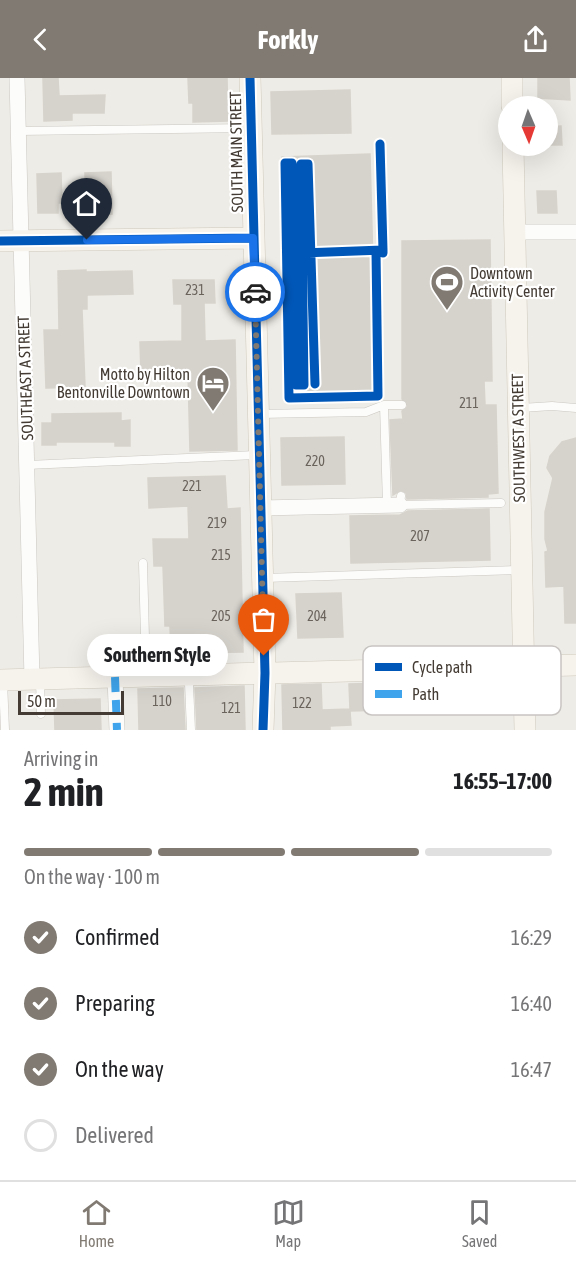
<!DOCTYPE html>
<html lang="en">
<head>
<meta charset="utf-8">
<style>
	:root { --surface:#fff; --page:#f2f2f2; --text:#202124; --muted:#757577; --line:#e0e0e0; --accent:#807a72 }
	body { margin:0; font-family:"Asap Condensed",sans-serif; background:var(--page); color:var(--text); height:100vh; display:flex; flex-direction:column; font-size:22px; white-space:nowrap }
	* { box-sizing:border-box; margin:0 }
	p { font-size:20px; color:var(--muted) }
	.icon { flex:none; width:33px; height:33px; fill:none; stroke:currentColor; stroke-width:2; stroke-linecap:round; stroke-linejoin:round }
	.map { position:relative; height:652px; overflow:hidden }
	.panel { display:flex; flex-direction:column; background:var(--surface); flex:1 }
	.panel>* { flex:none }
	.needle { width:39px; rotate:178deg }
	.controls { position:absolute; left:498px; top:18px; display:grid; gap:12px }
	.controls a { display:grid; place-items:center; width:60px; height:60px; border-radius:50%; background:var(--surface); box-shadow:0 6px 24px #0002; font-size:30px }
	.scale { position:absolute; left:18px; bottom:15px; width:106px; box-sizing:border-box; padding-left:6px; border:3px solid #443c34; border-top:0; font-size:16px; line-height:21px; white-space:nowrap; color:#443c34; -webkit-text-stroke:4px #fff; paint-order:stroke }
	.pin { position:absolute; display:grid; place-items:center; width:51px; height:51px; color:#fff; margin:-62px -26px; border-radius:50% 50% 50% 0; rotate:-45deg; box-shadow:0 0 6px #0007 }
	.pin .icon { rotate:45deg }
	.courier { position:absolute; display:grid; place-items:center; width:60px; height:60px; margin:-30px; border:4px solid #1a73e8; border-radius:50%; background:#fff; color:#222; box-shadow:0 2px 8px #0007 }
	.bubble { position:absolute; height:42px; border-radius:21px; background:var(--surface); box-shadow:0 6px 24px #0002; font-size:20px; font-weight:700; line-height:42px; text-align:center }
	.head em { font-style:normal; font-weight:700 }
	.head div { display:flex; flex-direction:column-reverse }
	.head { display:flex; align-items:center; justify-content:space-between; height:102px; padding:0 24px }
	h1 { font-size:39px; font-weight:700; line-height:45px }
	.bar { display:grid; grid-template-columns:repeat(4,1fr); gap:9px 6px; align-content:center; height:72px; padding:0 24px }
	.bar i { height:8px; border-radius:4px; background:var(--line) }
	.bar .current { background:var(--accent) }
	.bar p { grid-column:span 4 }
	ol { padding:0 24px; list-style:none }
	li { display:flex; align-items:center; gap:18px; height:66px }
	li p { margin-inline-start:auto }
	li .icon { padding:6px; border-radius:50%; background:var(--accent); color:#fff; stroke-width:4 }
	li:last-child { color:var(--muted) }
	li i { width:33px; height:33px; border:3px solid var(--line); border-radius:50% }
	header { display:flex; justify-content:space-between; align-items:center; height:78px; padding:0 24px; background:var(--accent); color:#fff; font-size:27px; font-weight:700 }
	.dock { display:flex; justify-content:space-around; align-items:center; height:84px; border-top:2px solid var(--line); background:var(--surface); font-size:16px; color:var(--muted) }
	.dock a { display:grid; justify-items:center; gap:3px }
	.dock .current { color:var(--accent) }
	.map>svg:first-child { display:block }
	.building { fill:#d6d3cd; stroke:#d6d3cc; stroke-width:1.5 }
	.lines { fill:none; stroke-linecap:round; stroke-linejoin:round }
	.lane-casing { stroke:#cbc8c2; stroke-width:9 }
	.street-casing { stroke:#cbc8c2; stroke-width:16 }
	.secondary-casing { stroke:#cec9bd; stroke-width:22 }
	.lane { stroke:#fcfcfb; stroke-width:8 }
	.street { stroke:#fcfcfb; stroke-width:15 }
	.secondary { stroke:#f6f3ed; stroke-width:21 }
	.quiet { stroke:#3fa4eb; stroke-width:8; stroke-dasharray:15 8; stroke-linecap:butt }
	.cycleway-casing { stroke:#fff; stroke-width:13 }
	.cycleway { stroke:#0057b8; stroke-width:9 }
	.done { stroke:#807a72; stroke-width:6; stroke-dasharray:0 10.8 }
	.route { stroke:#1a73e8; stroke-width:8 }
	.labels { text-anchor:middle; stroke-width:4.5; stroke-linejoin:round; paint-order:stroke }
	.number-label { font-size:14px; fill:#6a635c }
	.street-label { font-size:16px; fill:#443c34; stroke:#fff }
	.poi-label { font-size:16px; fill:#443c34; stroke:#fff; text-anchor:start }
	.key { fill:#fff; stroke:#c7c4c2; stroke-width:1.5 }
	.key-label { font-size:16px; fill:#443c34 }
</style>
</head>
<body>
<header><svg class="icon" aria-label="back" viewBox="0 0 24 24"><path d="M15 5l-7 7 7 7"/></svg>Forkly<svg class="icon" aria-label="share" viewBox="0 0 24 24"><path d="M12 15V3M7 8l5-5 5 5M5 13v7h14v-7"/></svg></header>
<div class="map">
<svg width="576" height="652" viewBox="0 0 576 652">
	<rect width="100%" height="100%" fill="#eeece6"/>
	<path class="building" d="M43 0H58L59 18 105 17 104 35H72V42L44 43Z
		M188 0H227L228 43 193 44V25H189Z
		M538 0H569L570 22 538 20Z
		M350 12 351 55 272 56 271 14Z
		M561 48 562 67H548V49Z
		M370 76 373 188 379 187 381 321 286 324 282 79Z
		M111 94 112 136 86 137 85 95Z
		M61 95 62 125H58V135H38L37 96Z
		M537 113H556L557 135H538Z
		M490 162 492 303H484L485 327H496L498 415 488 416V419L407 421 406 415 401 412 393 417 390 342 403 341 402 333 408 328 402 321V163Z
		M86 192V194L132 193 133 216 87 217V231H82L85 309 46 310 44 252H59L58 193Z
		M173 202H214L215 225H204L205 263 235 262 237 372 190 373 188 295 141 296 140 264 182 263V226H174Z
		M121 335V343L130 342V368H115V364H56V367H42V345H52V336Z
		M344 359 345 406 282 407 281 360Z
		M576 360V545H565L564 508 546 509 545 474 548 473 545 461V434L553 400 547 390 550 378 562 364Z
		M225 398 227 431 240 430 243 574 171 575 170 548H165L163 488H154L153 461H189L188 428 149 430 148 400Z
		M489 431 490 482 351 485 350 438 400 437 408 433Z
		M341 515 343 559 298 560 296 516Z
		M388 605 386 632 350 633 351 647 330 648V652H283L282 607 321 606 322 632 350 631 349 606Z
		M244 608 245 652H197L195 610Z
		M183 610 185 652H139L138 611Z
		M100 621 101 652H55L54 622Z"/>
	<g class="lines">
		<defs>
			<path id="lane" d="M18 53 250 50
				M384 327 387 427
				M521 330 552 328 576 330
				M259 336 366 334 384 327H402
				M27 387 257 377
				M401 418 400 427 501 425
				M143 485 146 597
				M264 500 519 492
				M40 601 41 636
				M3 603 5 652
				M189 606 191 652"/>
			<path id="street" d="M17 0 32 601
				M514 154H576
				M260 430 400 427
				M115 599 117 652"/>
			<path id="secondary" d="M250 0 265 595 263 652
				M512 0V28
				M513 68 525 652
				M0 163 253 160
				M0 602 576 587"/>
		</defs>
		<use href="#lane" class="lane-casing"/>
		<use href="#street" class="street-casing"/>
		<use href="#secondary" class="secondary-casing"/>
		<use href="#lane" class="lane"/>
		<use href="#street" class="street"/>
		<use href="#secondary" class="secondary"/>
		<path class="quiet" d="M115 599 117 652"/>
		<defs>
			<path id="cycleway" d="M250 0 265 595 263 652
				M380 66 383 172
				M0 163 253 160
				M302 175 383 172V175
				M315 306 308 86H301L304 307H296L292 85H285L289 320 378 318 376 173"/>
		</defs>
		<use href="#cycleway" class="cycleway-casing"/>
		<use href="#cycleway" class="cycleway"/>
	</g>
	<g class="lines">
		<path class="done" d="M255 214 264 578"/>
		<path class="route" d="M87 162 253 160 255 214"/>
	</g>
	<defs>
		<symbol id="stadium-pin" viewBox="-11 -11 22 30"><path d="M0 17L-7.5 6A9.5 9.5 0 1 1 7.5 6Z" fill="#807a72" stroke="#fff"/><path d="M0-5a6.5 5 0 1 0 0 10a6.5 5 0 1 0 0-10ZM-3.5-1.8h7v3.6h-7Z" fill="#fff"/></symbol>
		<symbol id="hotel-pin" viewBox="-11 -11 22 30"><path d="M0 17L-7.5 6A9.5 9.5 0 1 1 7.5 6Z" fill="#807a72" stroke="#fff"/><path d="M-6-4.5h1.5V1H6V5H4.5V3h-9V5H-6ZM-4 0a1.8 1.8 0 1 1 3.6 0ZM.5 0V-2.5h3Q6-2.5 6 0Z" fill="#fff"/></symbol>
	</defs>
	<g fill-rule="evenodd">
		<use href="#stadium-pin" x="428" y="185" width="38" height="52"/>
		<use href="#hotel-pin" x="194" y="286" width="38" height="52"/>
	</g>
	<g class="labels">
		<g class="number-label">
			<text x="195" y="217">231</text>
			<text x="469" y="330">211</text>
			<text x="315" y="388">220</text>
			<text x="192" y="413">221</text>
			<text x="217" y="450">219</text>
			<text x="420" y="463">207</text>
			<text x="221" y="482">215</text>
			<text x="221" y="543">205</text>
			<text x="317" y="543">204</text>
			<text x="162" y="628">110</text>
			<text x="302" y="630">122</text>
			<text x="231" y="635">121</text>
		</g>
		<g class="street-label">
			<text transform="translate(236 74) rotate(-91)" y="6">SOUTH MAIN STREET</text>
			<text transform="translate(25 300) rotate(-92)" y="6">SOUTHEAST A STREET</text>
			<text transform="translate(518 360) rotate(-91)" y="6">SOUTHWEST A STREET</text>
		</g>
		<g class="poi-label">
			<text x="470" y="201">Downtown<tspan x="470" dy="18">Activity Center</tspan></text>
			<text x="190" y="302" text-anchor="end">Motto by Hilton<tspan x="190" dy="18">Bentonville Downtown</tspan></text>
		</g>
	</g>
	<rect x="363" y="568" width="198" height="69" rx="9" class="key"/>
	<rect x="375" y="585" width="27" height="8" fill="#0057b8"/>
	<rect x="375" y="612" width="27" height="8" fill="#3fa4eb"/>
	<g class="key-label">
		<text x="412" y="595">Cycle path</text>
		<text x="412" y="622">Path</text>
	</g>
</svg>
<div class="controls">
<a><svg class="needle" viewBox="-14 -14 28 28"><path d="M0-13l5 13h-10z" fill="#e53935"/><path d="M0 13l5-13h-10z" fill="#757577"/></svg></a>
</div>
<div class="scale">50 m</div>
<div class="pin" style="left:264px;top:578px;background:#ea580c"><svg class="icon" aria-label="bag" viewBox="0 0 24 24"><path d="M5 8h14l-1 12H6zM9 8a3 3 0 0 1 6 0"/></svg></div>
<div class="pin" style="left:87px;top:162px;background:#1f2937"><svg class="icon" aria-label="home" viewBox="0 0 24 24"><path d="M3 11l9-7 9 7M6 9v11h12V9"/></svg></div>
<div class="courier" style="left:255px;top:214px"><svg class="icon" aria-label="car" viewBox="0 0 24 24"><path d="M5 17H2v-5l4-1 3-4h7l3 4 3 1v5h-3M9 17h6M6 11h13"/><circle cx="7" cy="17" r="2"/><circle cx="17" cy="17" r="2"/></svg></div>
<div class="bubble" style="left:87px;top:556px;width:141px">Southern Style</div>
</div>
<section class="panel">
<div class="head"><div><h1>2 min</h1><p>Arriving in</p></div><em>16:55–17:00</em></div>
<div class="bar"><i class="current"></i><i class="current"></i><i class="current"></i><i></i><p>On the way · 100 m</p></div>
<ol>
<li><svg class="icon" aria-label="check" viewBox="0 0 24 24"><path d="M5 12l5 5 9-10"/></svg>Confirmed<p>16:29</p></li>
<li><svg class="icon" aria-label="check" viewBox="0 0 24 24"><path d="M5 12l5 5 9-10"/></svg>Preparing<p>16:40</p></li>
<li><svg class="icon" aria-label="check" viewBox="0 0 24 24"><path d="M5 12l5 5 9-10"/></svg>On the way<p>16:47</p></li>
<li><i></i>Delivered</li>
</ol>
</section>
<nav class="dock">
<a class="current"><svg class="icon" aria-label="home" viewBox="0 0 24 24"><path d="M3 11l9-7 9 7M6 9v11h12V9"/></svg>Home</a>
<a><svg class="icon" aria-label="map" viewBox="0 0 24 24"><path d="M3 6l6-2 6 2 6-2v14l-6 2-6-2-6 2zM9 4v14M15 6v14"/></svg>Map</a>
<a><svg class="icon" aria-label="saved" viewBox="0 0 24 24"><path d="M7 4h10v16l-5-4-5 4z"/></svg>Saved</a>
</nav>
</body>
</html>
